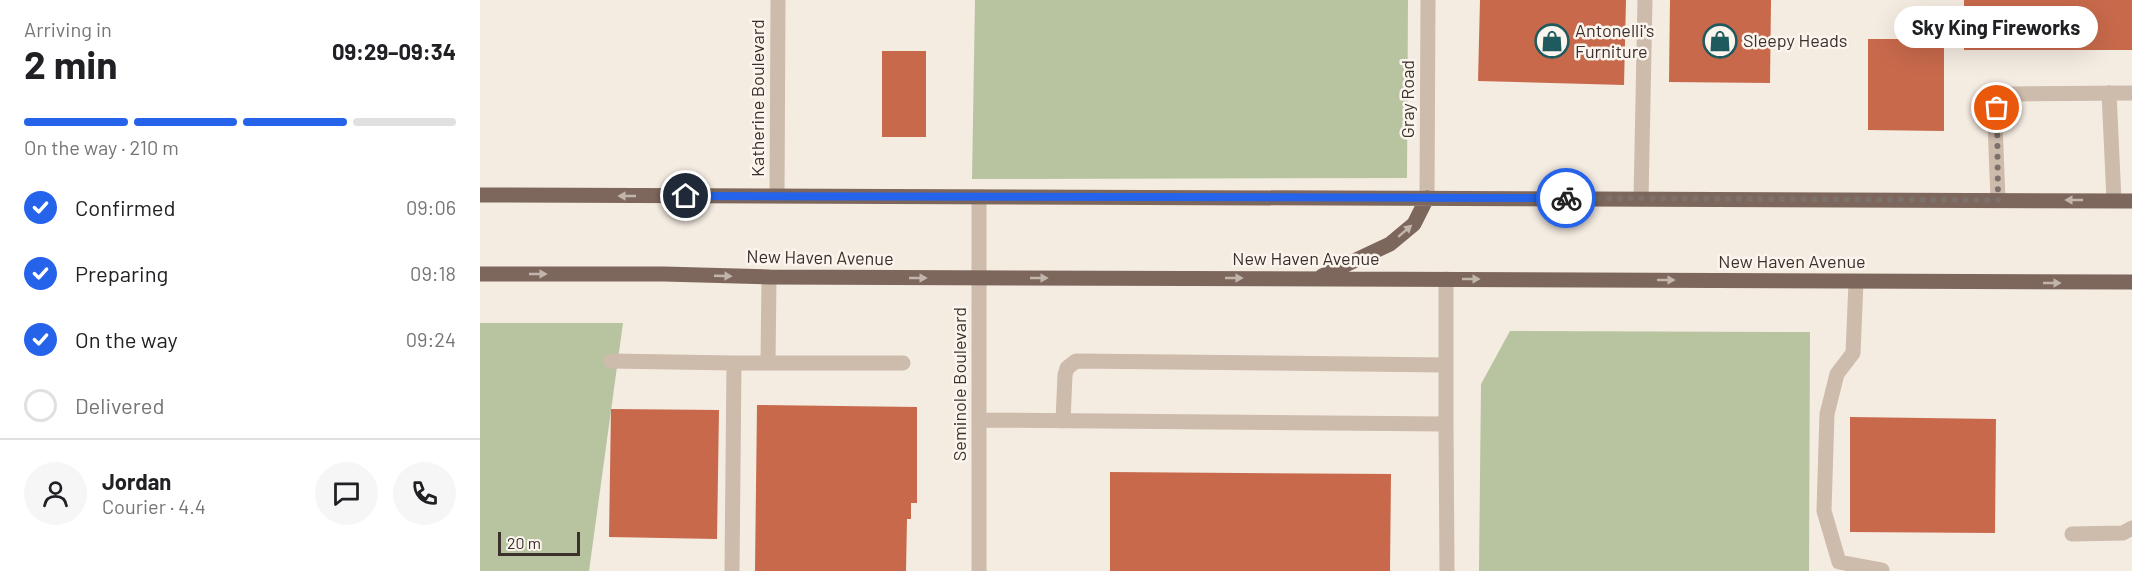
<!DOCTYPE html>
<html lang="en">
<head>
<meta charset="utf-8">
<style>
	:root { --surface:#fff; --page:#f6f6f6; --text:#202124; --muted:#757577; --line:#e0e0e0; --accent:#2563eb }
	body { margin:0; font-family:Barlow,sans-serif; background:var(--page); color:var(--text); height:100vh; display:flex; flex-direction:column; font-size:22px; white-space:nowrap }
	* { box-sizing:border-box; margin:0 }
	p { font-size:20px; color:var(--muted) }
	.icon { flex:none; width:33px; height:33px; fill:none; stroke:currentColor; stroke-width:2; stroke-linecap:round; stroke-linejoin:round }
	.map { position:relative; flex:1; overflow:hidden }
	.details { display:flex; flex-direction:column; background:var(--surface); width:480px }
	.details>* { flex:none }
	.scale { position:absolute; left:18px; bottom:15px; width:82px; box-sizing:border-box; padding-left:6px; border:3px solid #3b302b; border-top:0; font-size:16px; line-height:21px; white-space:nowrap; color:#3b302b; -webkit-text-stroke:4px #fbf5ee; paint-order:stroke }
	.pin { position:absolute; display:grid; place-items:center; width:51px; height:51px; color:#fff; margin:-26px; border:3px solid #fff; border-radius:50%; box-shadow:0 2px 6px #0007 }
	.courier { position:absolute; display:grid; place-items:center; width:60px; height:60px; margin:-30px; border:4px solid #2563eb; border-radius:50%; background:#fff; color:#222; box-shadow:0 2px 8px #0007 }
	.bubble { position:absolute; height:42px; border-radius:21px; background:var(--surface); box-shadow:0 6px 24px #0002; font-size:20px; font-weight:700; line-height:42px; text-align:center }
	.head em { font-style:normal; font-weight:700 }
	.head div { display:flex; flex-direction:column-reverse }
	.head { display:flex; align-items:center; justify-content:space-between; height:102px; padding:0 24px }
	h1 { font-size:39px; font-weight:700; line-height:45px }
	.bar { display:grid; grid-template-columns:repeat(4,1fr); gap:9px 6px; align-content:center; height:72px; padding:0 24px }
	.bar i { height:8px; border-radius:4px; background:var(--line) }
	.bar .selected { background:var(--accent) }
	.bar p { grid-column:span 4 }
	.line { display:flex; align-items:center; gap:15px; padding:0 24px; border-top:2px solid var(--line) }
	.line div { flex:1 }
	.round { display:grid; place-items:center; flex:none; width:63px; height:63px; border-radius:32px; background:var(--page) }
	ol { padding:0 24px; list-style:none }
	li { display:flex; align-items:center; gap:18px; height:66px }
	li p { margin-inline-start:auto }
	li .icon { padding:6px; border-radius:50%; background:var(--accent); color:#fff; stroke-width:4 }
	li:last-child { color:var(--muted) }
	li i { width:33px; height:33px; border:3px solid var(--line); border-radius:50% }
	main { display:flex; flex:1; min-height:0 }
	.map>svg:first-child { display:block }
	.green { fill:#b8c4a0 }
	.building { fill:#c8694b }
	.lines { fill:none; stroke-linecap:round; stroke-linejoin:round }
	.minor { stroke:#cdbbac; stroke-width:15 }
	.major { stroke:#7d675c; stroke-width:15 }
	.oneway { fill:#c2b5ac }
	.done { stroke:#7c716b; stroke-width:6; stroke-dasharray:0 10.8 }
	.route { stroke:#2563eb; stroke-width:8 }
	.labels { text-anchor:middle; stroke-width:5; stroke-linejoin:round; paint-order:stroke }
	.poi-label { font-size:18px; fill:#3b302b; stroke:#fbf5ee; text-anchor:start }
	.street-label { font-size:18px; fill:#3b302b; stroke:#fbf5ee }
</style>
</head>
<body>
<main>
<section class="details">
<div class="head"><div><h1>2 min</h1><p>Arriving in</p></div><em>09:29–09:34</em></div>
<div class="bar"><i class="selected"></i><i class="selected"></i><i class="selected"></i><i></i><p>On the way · 210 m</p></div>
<ol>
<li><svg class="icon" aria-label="check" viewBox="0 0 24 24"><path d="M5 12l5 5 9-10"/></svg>Confirmed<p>09:06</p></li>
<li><svg class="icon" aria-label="check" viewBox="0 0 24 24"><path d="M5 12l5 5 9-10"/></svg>Preparing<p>09:18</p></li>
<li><svg class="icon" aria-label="check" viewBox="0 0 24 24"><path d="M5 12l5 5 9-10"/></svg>On the way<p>09:24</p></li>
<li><i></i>Delivered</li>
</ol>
<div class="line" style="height:108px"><a class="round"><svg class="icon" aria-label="person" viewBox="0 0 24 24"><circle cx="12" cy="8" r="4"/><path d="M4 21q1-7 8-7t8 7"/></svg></a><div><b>Jordan</b><p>Courier · 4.4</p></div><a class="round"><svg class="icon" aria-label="chat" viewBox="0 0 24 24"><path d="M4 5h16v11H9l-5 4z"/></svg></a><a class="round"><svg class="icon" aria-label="phone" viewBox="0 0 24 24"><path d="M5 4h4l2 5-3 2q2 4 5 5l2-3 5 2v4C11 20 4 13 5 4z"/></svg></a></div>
</section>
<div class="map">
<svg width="1652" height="571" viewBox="0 0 1652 571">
	<rect width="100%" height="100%" fill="#f4ebe1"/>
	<path class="green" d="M495 0H928L927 178 492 179Z
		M0 323H143L109 571H0Z
		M1030 331 1330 332 1329 571H999L1001 384Z"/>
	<path class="building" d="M1000 0H1146L1144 85 998 81Z
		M1190 0H1291L1290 83 1189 82Z
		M1484 0H1652V50H1484Z
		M1388 39H1464V131L1388 130Z
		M402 51H446V137H402Z
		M277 405 437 407V503H431V519H427L426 571H275Z
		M131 409 239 410 237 539 129 537Z
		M1370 417 1516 419 1515 533 1370 532Z
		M630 472 911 474 910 571H630Z"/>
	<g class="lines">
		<path class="minor" d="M1629 93 1634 200
			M297 196 298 0
			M947 198 948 0
			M1161 199 1165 0
			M1518 200 1515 123 1517 108 1526 94 1652 93
			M1376 282 1373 353 1357 374 1347 414 1344 511 1359 562 1402 570
			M131 361 254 363
			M288 363H423
			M500 420 966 424V279
			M583 421 585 375 587 368 596 361 966 365
			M966 424 967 571
			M1592 534 1643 533 1652 528
			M252 571 254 363H288L289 277
			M499 571V197"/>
		<path class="major" d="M0 195 1652 201
			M0 274H184L289 277 1652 282
			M842 276 910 244 934 224 947 198"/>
	</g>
	<defs><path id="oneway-solid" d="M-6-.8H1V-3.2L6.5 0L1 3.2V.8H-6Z" transform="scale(1.5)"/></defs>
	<g class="oneway">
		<use href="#oneway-solid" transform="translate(147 196) rotate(-180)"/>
		<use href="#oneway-solid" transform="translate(1594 200) rotate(-180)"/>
		<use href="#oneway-solid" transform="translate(925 231) rotate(-41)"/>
		<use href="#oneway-solid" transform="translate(58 274)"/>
		<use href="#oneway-solid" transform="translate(243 276) rotate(2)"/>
		<use href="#oneway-solid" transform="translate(438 278)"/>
		<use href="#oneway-solid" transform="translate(559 278)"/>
		<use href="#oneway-solid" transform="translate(754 278)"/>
		<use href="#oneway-solid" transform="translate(991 279)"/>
		<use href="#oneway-solid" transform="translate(1186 280)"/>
		<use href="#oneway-solid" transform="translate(1572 283)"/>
	</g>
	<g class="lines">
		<path class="done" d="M1086 198 1518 200 1517 108"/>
		<path class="route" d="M206 196 1086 198"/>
	</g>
	<defs>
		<symbol id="shop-ring" viewBox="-11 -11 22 22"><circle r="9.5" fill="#fbf5ee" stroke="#1f5a5e" stroke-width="1.5"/><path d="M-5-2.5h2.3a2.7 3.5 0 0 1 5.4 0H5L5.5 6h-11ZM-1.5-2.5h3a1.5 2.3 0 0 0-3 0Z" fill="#1f5a5e"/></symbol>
	</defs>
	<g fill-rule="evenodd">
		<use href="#shop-ring" x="1053" y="22" width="38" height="38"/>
		<use href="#shop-ring" x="1221" y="22" width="38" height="38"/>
	</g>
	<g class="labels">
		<g class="poi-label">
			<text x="1095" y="37">Antonelli's<tspan x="1095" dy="21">Furniture</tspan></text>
			<text x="1263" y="47">Sleepy Heads</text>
		</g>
		<g class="street-label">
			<text transform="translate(278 98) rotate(-90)" y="6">Katherine Boulevard</text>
			<text transform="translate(928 99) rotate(-90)" y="6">Gray Road</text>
			<text transform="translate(340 258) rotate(1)" y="6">New Haven Avenue</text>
			<text x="826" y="265">New Haven Avenue</text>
			<text x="1312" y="268">New Haven Avenue</text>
			<text transform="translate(480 384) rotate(-90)" y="6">Seminole Boulevard</text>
		</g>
	</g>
</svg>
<div class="scale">20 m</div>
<div class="pin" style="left:1517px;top:108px;background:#ea580c"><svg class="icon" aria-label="bag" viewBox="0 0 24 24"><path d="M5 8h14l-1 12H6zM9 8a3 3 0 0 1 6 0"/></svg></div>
<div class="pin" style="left:206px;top:196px;background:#1f2937"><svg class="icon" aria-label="home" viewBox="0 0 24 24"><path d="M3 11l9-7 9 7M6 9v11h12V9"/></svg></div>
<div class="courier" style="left:1086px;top:198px"><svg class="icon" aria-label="bike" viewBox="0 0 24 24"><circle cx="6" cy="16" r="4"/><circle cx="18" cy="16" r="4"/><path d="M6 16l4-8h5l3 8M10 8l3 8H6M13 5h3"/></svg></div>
<div class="bubble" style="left:1414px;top:6px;width:204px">Sky King Fireworks</div>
</div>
</main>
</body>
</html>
